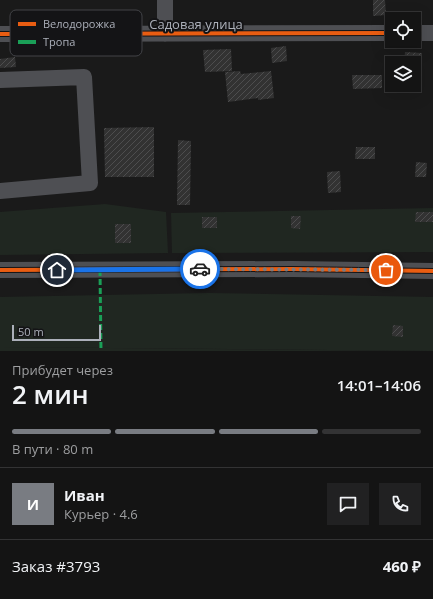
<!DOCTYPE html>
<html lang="ru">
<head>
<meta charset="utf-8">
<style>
	:root { --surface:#141414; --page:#212122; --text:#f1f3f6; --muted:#9d9ea0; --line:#333334; --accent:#797c82 }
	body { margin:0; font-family:"Open Sans",sans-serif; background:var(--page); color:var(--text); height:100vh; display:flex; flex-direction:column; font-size:15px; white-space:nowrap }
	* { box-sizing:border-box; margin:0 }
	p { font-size:13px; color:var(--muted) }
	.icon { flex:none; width:22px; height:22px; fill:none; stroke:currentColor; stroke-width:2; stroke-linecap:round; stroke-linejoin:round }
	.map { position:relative; height:351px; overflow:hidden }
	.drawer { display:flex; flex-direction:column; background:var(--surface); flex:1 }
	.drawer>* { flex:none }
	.fabs { position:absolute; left:385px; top:12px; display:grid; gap:8px }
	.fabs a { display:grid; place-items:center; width:36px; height:36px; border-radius:0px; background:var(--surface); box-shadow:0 4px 16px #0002,0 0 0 1px var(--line); font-size:20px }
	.scale { position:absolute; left:12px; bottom:10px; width:89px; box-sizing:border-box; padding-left:4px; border:2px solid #acb0ba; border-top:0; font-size:11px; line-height:14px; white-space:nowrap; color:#acb0ba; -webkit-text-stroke:3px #141416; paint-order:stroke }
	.pin { position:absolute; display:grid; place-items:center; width:34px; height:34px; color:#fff; margin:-17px; border:2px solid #fff; border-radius:50%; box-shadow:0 1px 4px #0007 }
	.courier { position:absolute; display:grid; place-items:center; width:40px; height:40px; margin:-20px; border:3px solid #1a73e8; border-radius:50%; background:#fff; color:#222; box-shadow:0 1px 5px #0007 }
	.summary em { font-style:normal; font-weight:600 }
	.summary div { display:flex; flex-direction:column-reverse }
	.summary { display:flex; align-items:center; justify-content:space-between; height:68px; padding:0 12px }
	h1 { font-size:26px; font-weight:600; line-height:30px }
	.bar { display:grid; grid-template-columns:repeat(4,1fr); gap:6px 4px; align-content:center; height:48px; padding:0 12px }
	.bar i { height:5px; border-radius:3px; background:var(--line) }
	.bar .on { background:var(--accent) }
	.bar p { grid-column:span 4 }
	.line { display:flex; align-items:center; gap:10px; padding:0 12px; border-top:1px solid var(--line) }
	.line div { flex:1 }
	.round { display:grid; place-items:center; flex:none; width:42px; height:42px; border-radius:0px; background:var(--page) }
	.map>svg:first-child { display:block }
	.green { fill:#202721 }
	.forest { fill:url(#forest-firs) }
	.building { fill:url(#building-hatch) }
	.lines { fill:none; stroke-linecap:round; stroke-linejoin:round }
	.minor { stroke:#4e4f53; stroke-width:16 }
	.quiet { stroke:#1a9f57; stroke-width:3; stroke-dasharray:6 3; stroke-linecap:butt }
	.cycleway-casing { stroke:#141416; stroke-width:6 }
	.cycleway { stroke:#e95d12; stroke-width:4 }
	.done { stroke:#797c82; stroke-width:4; stroke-dasharray:0 7.2 }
	.route { stroke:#1a73e8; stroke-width:5 }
	.labels { text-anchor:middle; stroke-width:4; stroke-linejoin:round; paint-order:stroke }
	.street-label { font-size:13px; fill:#acb0ba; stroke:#141416 }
	.key { fill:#141416; stroke:#424347; stroke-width:1 }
	.key-label { font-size:11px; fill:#acb0ba }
</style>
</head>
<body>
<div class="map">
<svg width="433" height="351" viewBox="0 0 433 351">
	<defs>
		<pattern id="forest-firs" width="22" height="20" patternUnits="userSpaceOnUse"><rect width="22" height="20" fill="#202721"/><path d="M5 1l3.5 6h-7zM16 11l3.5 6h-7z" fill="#3e443f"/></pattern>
		<pattern id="building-hatch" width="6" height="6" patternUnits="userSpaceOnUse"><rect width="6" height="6" fill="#323232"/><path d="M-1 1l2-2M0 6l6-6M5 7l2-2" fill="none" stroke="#4d4d4e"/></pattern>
	</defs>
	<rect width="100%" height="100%" fill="#1a1a1a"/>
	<path class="green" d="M105 204 166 212 168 253 0 255V212Z
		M433 208V252L172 253 171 213Z
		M209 293 433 297V351L0 347V297Z"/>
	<path class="forest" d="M0 347 420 351H0Z"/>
	<path class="building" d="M373 0H385L386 15 373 16Z
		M286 46 287 61 272 63 271 48Z
		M231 49 232 71 205 72 203 50Z
		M405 52 422 53V63H404Z
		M15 57 16 67 0 68V59Z
		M240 71 241 74 271 71 274 98 258 100V98L228 102 225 72Z
		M352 75H382V88L353 89Z
		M154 127V177H105L104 128Z
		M178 140 191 141 190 205H177Z
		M356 147H375V159H355Z
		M416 162 427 163 426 177H415Z
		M340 171 341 192 328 193 327 172Z
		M416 212H433V222H415Z
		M291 216H301L300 229 291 228Z
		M202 217H217V228H202Z
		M115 224H131V243H115Z
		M393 325 403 326V337L392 336Z"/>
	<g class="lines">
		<path class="minor" d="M414 33H433
			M0 34 392 33
			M165 34V0
			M0 80 84 77 90 183 0 191
			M0 270 292 269 433 271"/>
		<path class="quiet" d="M100 270 101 351"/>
		<defs>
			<path id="cycleway" d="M0 34 392 33
				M0 270 292 269 433 271"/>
		</defs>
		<use href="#cycleway" class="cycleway-casing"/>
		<use href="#cycleway" class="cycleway"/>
	</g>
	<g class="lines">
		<path class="done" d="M200 269 386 270"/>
		<path class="route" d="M57 270 200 269"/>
	</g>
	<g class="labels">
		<g class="street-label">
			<text x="196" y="29">Садовая улица</text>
		</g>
	</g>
	<rect x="10" y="10" width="132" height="46" rx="6" class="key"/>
	<rect x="18" y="22" width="18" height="4" fill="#e95d12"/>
	<rect x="18" y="40" width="18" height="4" fill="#1a9f57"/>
	<g class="key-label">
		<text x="43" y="28">Велодорожка</text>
		<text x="43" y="46">Тропа</text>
	</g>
</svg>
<div class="fabs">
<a><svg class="icon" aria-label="locate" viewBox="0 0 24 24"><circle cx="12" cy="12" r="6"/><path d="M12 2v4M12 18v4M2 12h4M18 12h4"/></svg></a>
<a><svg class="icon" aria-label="layers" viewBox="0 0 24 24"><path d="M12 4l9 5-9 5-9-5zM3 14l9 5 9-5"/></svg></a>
</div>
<div class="scale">50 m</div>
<div class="pin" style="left:386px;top:270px;background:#ea580c"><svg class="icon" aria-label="bag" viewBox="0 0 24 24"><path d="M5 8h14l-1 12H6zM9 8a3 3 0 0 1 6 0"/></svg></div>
<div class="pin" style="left:57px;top:270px;background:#1f2937"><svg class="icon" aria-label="home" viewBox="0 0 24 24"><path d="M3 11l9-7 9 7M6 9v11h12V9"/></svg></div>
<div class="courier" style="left:200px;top:269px"><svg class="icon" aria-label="car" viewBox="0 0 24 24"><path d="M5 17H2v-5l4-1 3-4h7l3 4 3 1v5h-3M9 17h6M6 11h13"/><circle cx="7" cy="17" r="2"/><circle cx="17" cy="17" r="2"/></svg></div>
</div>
<section class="drawer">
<div class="summary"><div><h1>2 мин</h1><p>Прибудет через</p></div><em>14:01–14:06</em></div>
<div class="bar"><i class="on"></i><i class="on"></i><i class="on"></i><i></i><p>В пути · 80 m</p></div>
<div class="line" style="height:72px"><b class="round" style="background:var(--accent);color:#fff">И</b><div><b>Иван</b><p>Курьер · 4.6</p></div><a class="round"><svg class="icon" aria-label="chat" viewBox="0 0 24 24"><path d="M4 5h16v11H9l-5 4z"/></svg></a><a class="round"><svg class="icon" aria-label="phone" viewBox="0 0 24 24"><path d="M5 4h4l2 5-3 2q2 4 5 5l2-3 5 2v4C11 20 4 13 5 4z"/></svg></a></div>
<div class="line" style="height:52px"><div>Заказ #3793</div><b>460 ₽</b></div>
</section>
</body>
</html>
